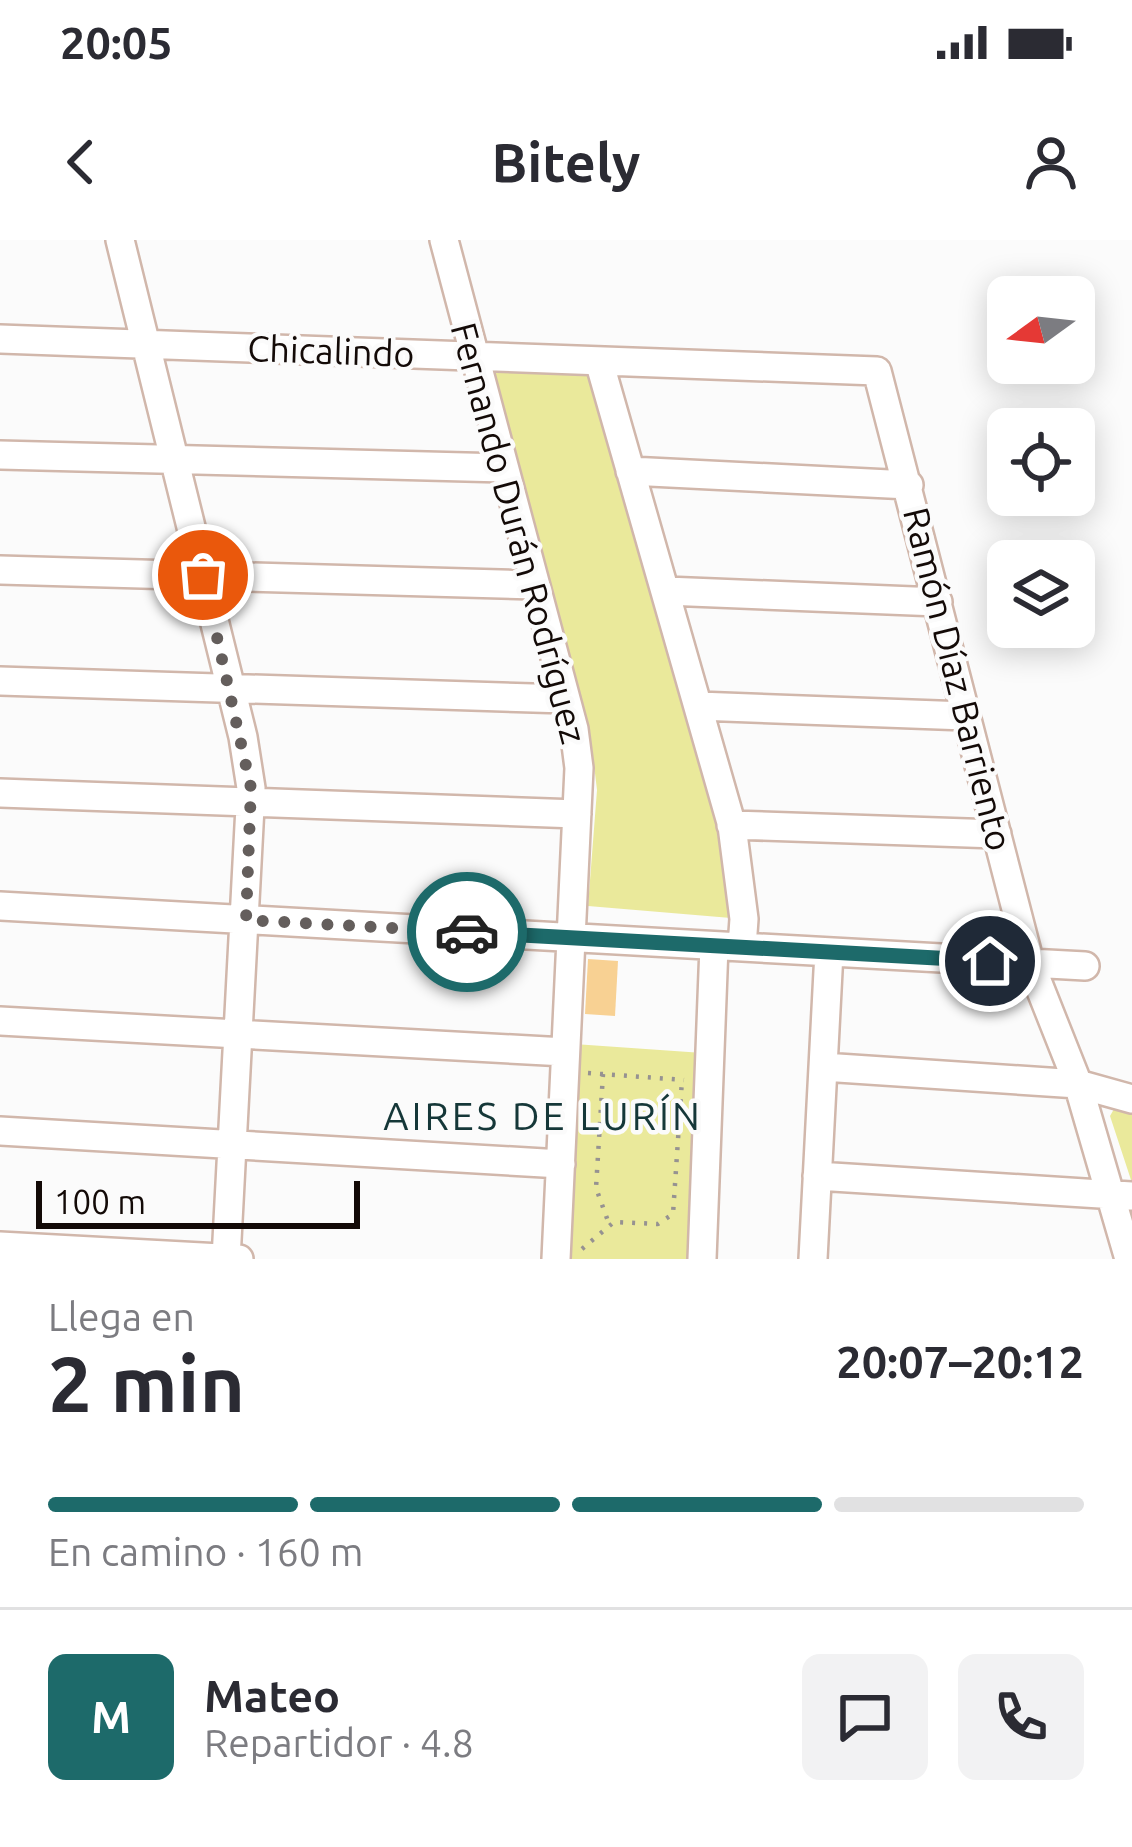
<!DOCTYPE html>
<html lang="es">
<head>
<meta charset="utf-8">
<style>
	:root { --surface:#fff; --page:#f2f2f3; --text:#2b2b33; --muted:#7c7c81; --line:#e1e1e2; --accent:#1d6a6a }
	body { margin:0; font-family:Ubuntu,sans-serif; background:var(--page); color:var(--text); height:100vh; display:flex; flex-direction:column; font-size:45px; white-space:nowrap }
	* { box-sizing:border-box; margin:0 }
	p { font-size:39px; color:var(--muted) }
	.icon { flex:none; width:66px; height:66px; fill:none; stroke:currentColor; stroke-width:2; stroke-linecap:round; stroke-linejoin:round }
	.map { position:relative; height:1019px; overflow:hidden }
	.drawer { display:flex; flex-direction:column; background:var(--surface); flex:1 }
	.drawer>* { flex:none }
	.needle { width:78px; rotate:255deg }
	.controls { position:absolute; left:987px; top:36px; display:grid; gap:24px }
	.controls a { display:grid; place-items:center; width:108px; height:108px; border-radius:18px; background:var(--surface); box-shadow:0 6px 30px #0003; font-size:60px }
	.scale { position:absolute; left:36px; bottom:30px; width:324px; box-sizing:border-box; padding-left:12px; border:6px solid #130a07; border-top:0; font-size:33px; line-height:42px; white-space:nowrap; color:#130a07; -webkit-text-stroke:9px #fbfbfb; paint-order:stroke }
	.pin { position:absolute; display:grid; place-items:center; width:102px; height:102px; color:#fff; margin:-51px; border:6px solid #fff; border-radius:50%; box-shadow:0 3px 12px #0007 }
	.courier { position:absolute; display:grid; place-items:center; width:120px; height:120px; margin:-60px; border:9px solid #1d6a6a; border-radius:50%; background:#fff; color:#222; box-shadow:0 3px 15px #0007 }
	.headline em { font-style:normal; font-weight:600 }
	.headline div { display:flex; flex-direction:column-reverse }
	.headline { display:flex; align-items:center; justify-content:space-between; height:204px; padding:0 48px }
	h1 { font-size:78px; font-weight:600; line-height:90px }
	.bar { display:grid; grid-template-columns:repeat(4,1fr); gap:18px 12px; align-content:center; height:144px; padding:0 48px }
	.bar i { height:15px; border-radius:9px; background:var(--line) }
	.bar .selected { background:var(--accent) }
	.bar p { grid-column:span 4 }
	.line { display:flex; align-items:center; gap:30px; padding:0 48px; border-top:3px solid var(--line) }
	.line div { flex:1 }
	.round { display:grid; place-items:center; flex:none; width:126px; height:126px; border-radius:18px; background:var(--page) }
	.status { display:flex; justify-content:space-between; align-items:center; height:84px; padding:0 60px; background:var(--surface); direction:ltr }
	.status svg { height:33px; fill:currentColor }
	header { display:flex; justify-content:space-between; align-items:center; height:156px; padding:0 48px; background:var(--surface); font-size:54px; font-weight:600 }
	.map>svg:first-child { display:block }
	.green { fill:#eae99b }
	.building { fill:#f8d193 }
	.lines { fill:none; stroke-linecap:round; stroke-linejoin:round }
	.minor-casing { stroke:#d1b7ab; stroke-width:32 }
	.path { stroke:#969291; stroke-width:4.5; stroke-dasharray:3 9; stroke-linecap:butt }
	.minor { stroke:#fff; stroke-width:27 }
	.done { stroke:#645e5c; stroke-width:12; stroke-dasharray:0 21.6 }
	.route { stroke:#1d6a6a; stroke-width:15 }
	.labels { text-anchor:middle; stroke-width:9; stroke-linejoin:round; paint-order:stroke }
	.street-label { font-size:36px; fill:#130a07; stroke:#fbfbfb }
	.neighbourhood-label { font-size:39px; letter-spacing:3px; fill:#153738; stroke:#fbfbfb }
</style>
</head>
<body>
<div class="status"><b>20:05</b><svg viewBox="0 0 49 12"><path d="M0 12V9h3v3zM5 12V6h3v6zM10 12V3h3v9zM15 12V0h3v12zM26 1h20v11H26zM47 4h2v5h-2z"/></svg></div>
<header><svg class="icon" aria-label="back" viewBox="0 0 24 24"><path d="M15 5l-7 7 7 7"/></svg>Bitely<svg class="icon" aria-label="person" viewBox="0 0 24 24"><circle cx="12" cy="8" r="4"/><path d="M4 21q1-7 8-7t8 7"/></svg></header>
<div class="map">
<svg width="1132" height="1019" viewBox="0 0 1132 1019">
	<rect width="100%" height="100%" fill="#fbfbfb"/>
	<path class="green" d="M490 127 594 133 715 579 731 678 588 666 597 550 592 508Z
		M574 804 703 813 694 1019H564Z
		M1114 869 1132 874V943L1110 876Z"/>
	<path class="building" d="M588 719 618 721 615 776 585 774Z"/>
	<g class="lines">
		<defs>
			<path id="minor" d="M120 0 243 497 251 548 226 1019
				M444 0 574 489 579 528 556 1019
				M0 99 877 131 1030 723 1078 844 1129 1019
				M599 121 732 586 744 679 742 707
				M0 215 504 228
				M630 231 909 245
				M0 330 535 345
				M666 351 938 362
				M0 441 566 459
				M698 466 966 476
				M0 553 577 574
				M731 585 997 594
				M0 666 1085 726
				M0 781 565 812
				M823 827 1078 844 1132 859
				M0 891 561 924
				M817 936 1132 956
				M0 1006 239 1019
				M702 1019 714 706
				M813 1019 829 712"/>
		</defs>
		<use href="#minor" class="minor-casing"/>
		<path class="path" d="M588 833 684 840
			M603 834 596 948 609 984
			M582 1009 614 982 658 984 673 974 682 840"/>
		<use href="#minor" class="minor"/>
	</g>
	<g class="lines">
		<path class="done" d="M203 335 251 548 246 680 467 692"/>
		<path class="route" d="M467 692 990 721"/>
	</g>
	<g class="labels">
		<g class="street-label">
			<text transform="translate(331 111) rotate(2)" y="13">Chicalindo</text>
			<text transform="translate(519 293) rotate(75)" y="13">Fernando Durán Rodríguez</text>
			<text transform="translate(958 439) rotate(76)" y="13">Ramón Díaz Barriento</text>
		</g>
		<g class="neighbourhood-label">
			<text x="543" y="890">AIRES DE LURÍN</text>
		</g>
	</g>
</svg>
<div class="controls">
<a><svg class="needle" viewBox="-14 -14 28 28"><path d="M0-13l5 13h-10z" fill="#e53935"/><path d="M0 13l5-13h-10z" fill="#7c7c81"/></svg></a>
<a><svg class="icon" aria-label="locate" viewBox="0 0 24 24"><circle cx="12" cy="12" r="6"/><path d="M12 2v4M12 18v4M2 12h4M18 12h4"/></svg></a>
<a><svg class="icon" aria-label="layers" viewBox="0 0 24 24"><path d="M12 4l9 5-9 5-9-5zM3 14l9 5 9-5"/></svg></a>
</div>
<div class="scale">100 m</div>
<div class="pin" style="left:203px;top:335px;background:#ea580c"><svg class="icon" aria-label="bag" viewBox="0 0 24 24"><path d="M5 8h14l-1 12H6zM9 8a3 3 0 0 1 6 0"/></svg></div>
<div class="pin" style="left:990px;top:721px;background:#1f2937"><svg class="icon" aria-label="home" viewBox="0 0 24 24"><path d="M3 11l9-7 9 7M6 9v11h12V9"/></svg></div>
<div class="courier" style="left:467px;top:692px"><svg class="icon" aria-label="car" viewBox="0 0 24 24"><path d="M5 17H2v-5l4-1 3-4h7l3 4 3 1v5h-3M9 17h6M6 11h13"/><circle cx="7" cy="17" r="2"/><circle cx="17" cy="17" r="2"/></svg></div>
</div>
<section class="drawer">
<div class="headline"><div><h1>2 min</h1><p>Llega en</p></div><em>20:07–20:12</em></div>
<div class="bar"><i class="selected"></i><i class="selected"></i><i class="selected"></i><i></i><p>En camino · 160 m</p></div>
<div class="line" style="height:216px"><b class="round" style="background:var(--accent);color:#fff">M</b><div><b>Mateo</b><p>Repartidor · 4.8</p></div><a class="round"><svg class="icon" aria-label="chat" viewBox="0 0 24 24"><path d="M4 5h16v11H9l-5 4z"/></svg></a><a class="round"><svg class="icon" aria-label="phone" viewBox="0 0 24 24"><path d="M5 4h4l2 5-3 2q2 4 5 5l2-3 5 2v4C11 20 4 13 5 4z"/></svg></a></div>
</section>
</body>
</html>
